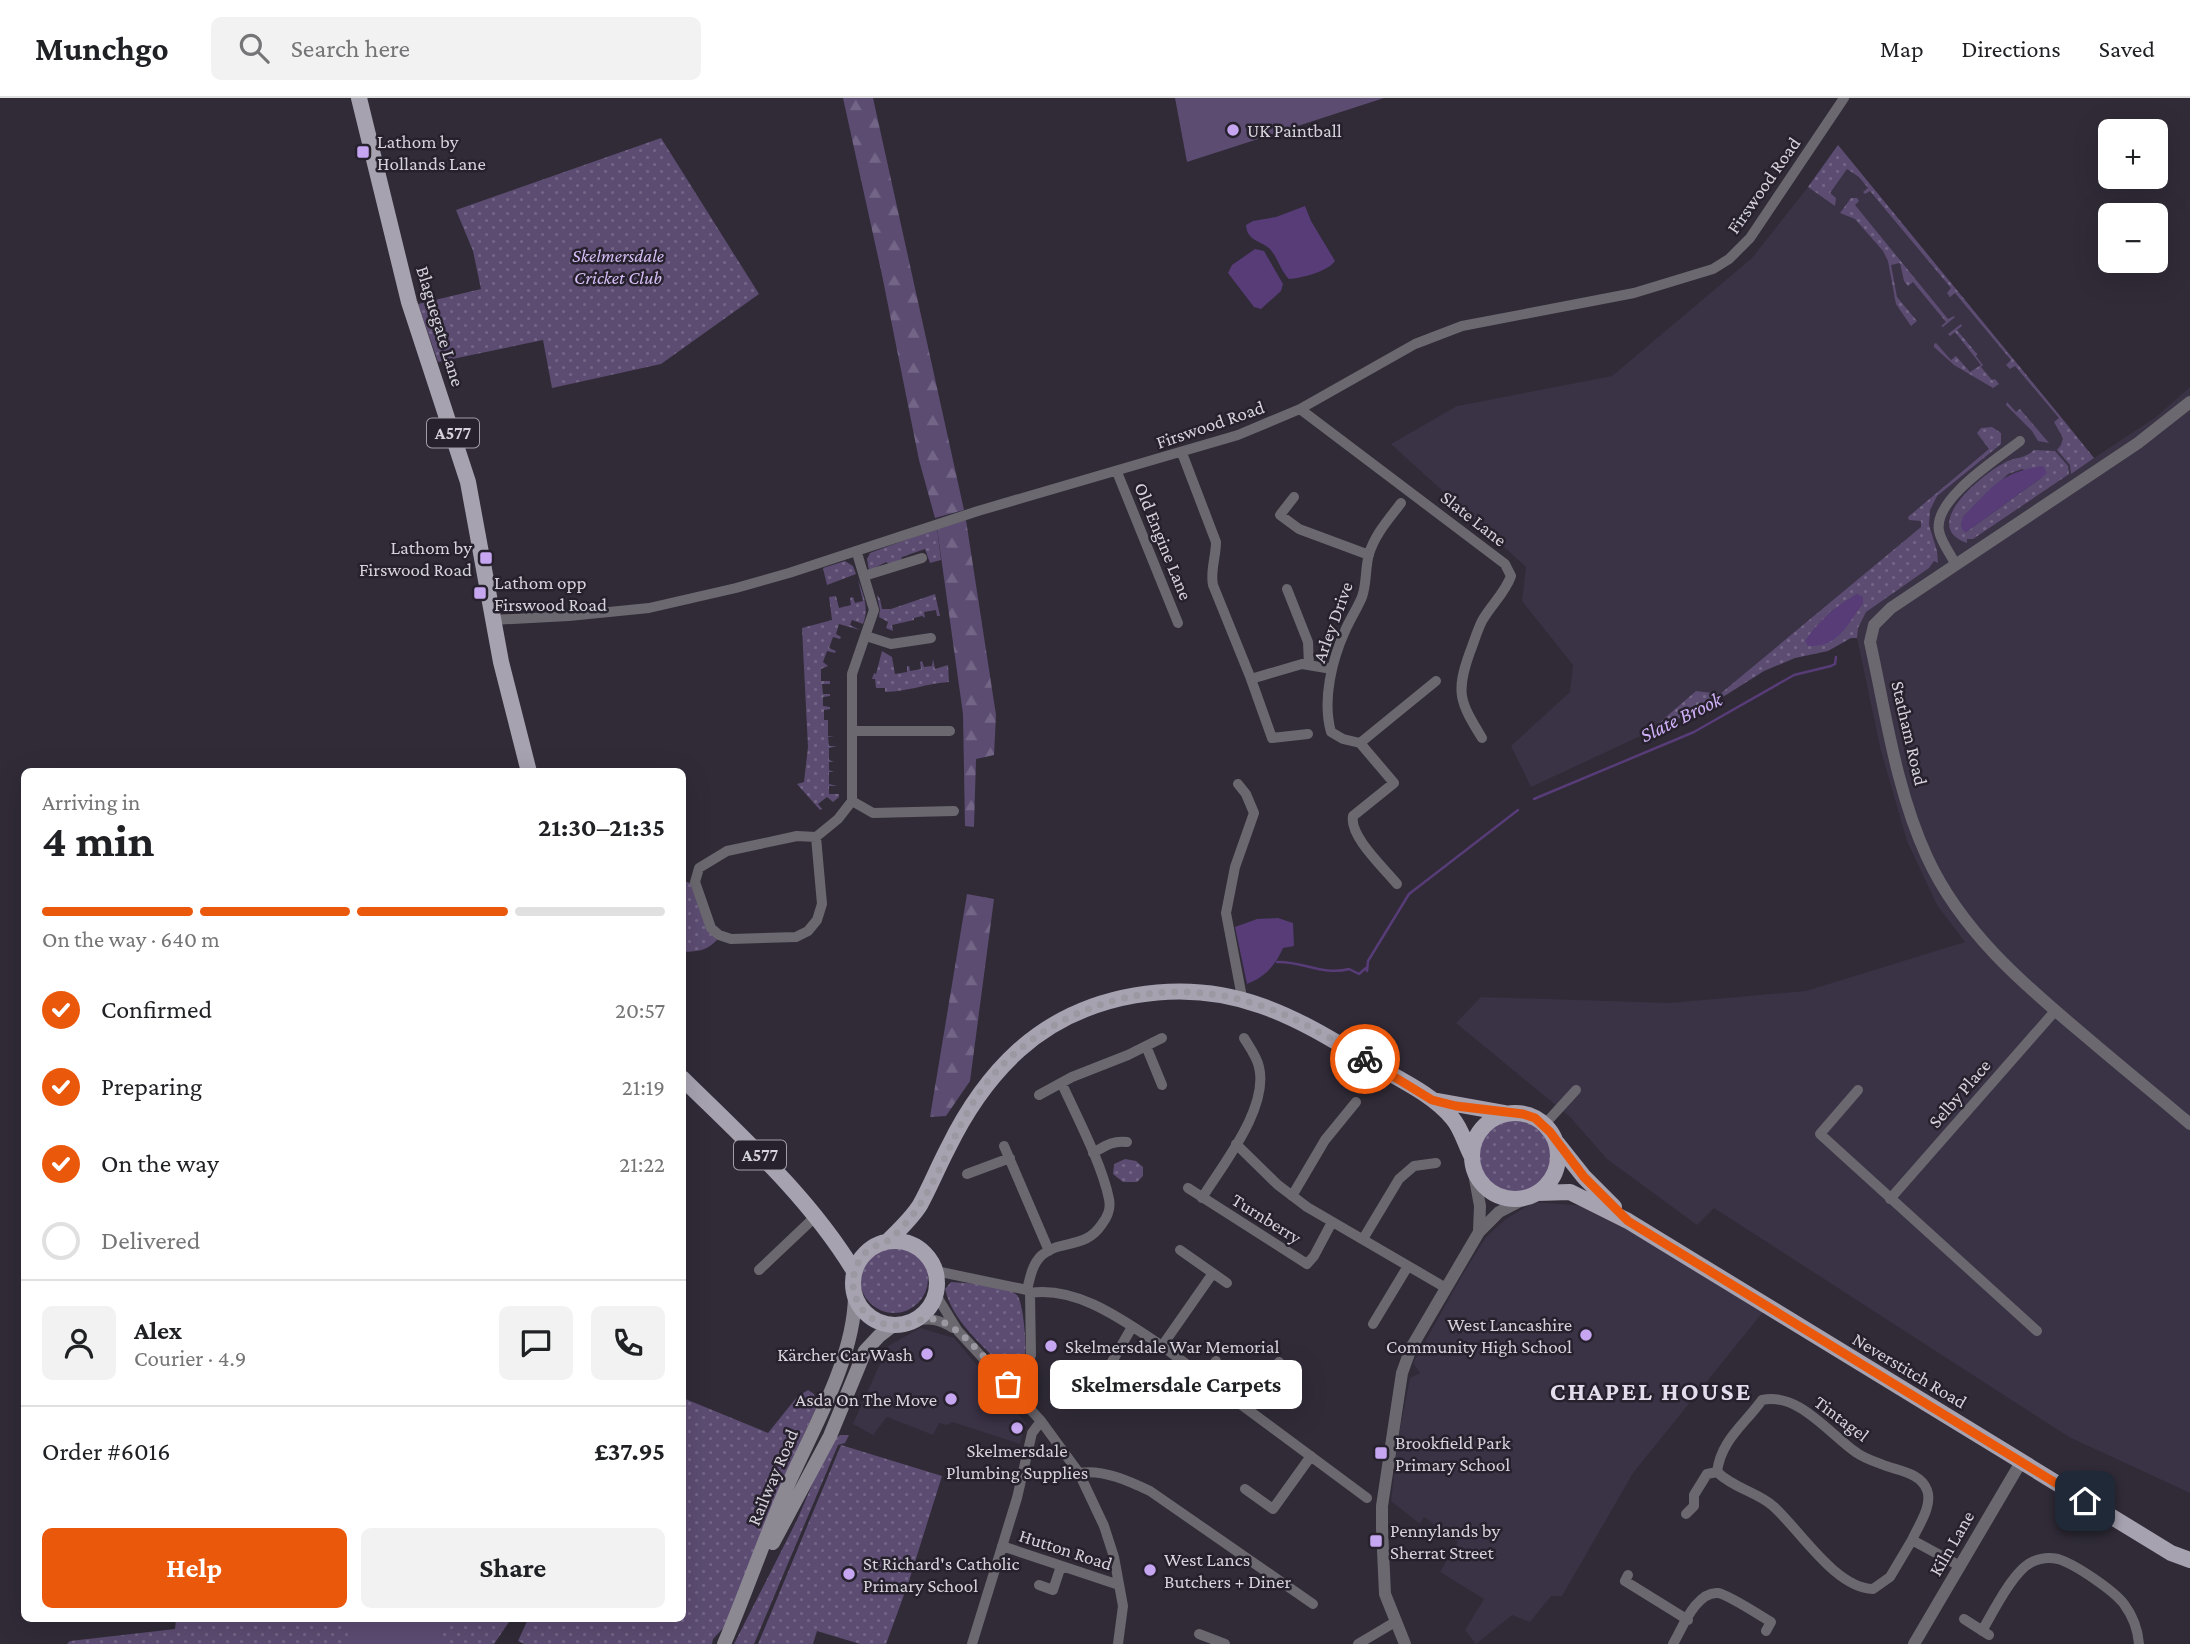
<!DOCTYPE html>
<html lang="en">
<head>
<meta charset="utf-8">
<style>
	:root { --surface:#fff; --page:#f2f2f2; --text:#202124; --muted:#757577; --line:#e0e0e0; --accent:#ea580c }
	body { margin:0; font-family:"Crimson Pro",serif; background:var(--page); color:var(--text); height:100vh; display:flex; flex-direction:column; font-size:26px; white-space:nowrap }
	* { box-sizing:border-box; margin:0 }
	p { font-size:23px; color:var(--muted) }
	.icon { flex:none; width:38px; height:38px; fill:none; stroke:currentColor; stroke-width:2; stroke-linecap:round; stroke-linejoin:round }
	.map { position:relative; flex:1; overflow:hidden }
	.details { position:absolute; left:21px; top:670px; width:665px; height:854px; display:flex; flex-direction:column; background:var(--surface); border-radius:10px; box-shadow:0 7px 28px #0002 }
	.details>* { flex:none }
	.controls { position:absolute; left:2098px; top:21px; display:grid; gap:14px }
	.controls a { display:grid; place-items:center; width:70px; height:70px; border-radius:10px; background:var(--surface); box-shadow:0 7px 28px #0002; font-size:35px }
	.pin { position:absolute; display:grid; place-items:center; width:60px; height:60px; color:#fff; margin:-30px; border-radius:14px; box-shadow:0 4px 10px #0006 }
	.courier { position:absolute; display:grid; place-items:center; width:70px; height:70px; margin:-35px; border:5px solid #ea580c; border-radius:50%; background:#fff; color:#222; box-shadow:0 2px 9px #0007 }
	.bubble { position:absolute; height:49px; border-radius:10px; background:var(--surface); box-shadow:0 7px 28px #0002; font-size:23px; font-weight:700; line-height:49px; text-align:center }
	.headline em { font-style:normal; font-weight:700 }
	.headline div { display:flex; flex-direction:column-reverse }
	.headline { display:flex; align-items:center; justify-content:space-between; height:119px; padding:0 21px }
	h1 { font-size:46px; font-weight:700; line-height:52px }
	.bar { display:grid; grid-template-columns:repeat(4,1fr); gap:10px 7px; align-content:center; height:84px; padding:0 21px }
	.bar i { height:9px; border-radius:5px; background:var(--line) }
	.bar .active { background:var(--accent) }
	.bar p { grid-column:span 4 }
	.line { display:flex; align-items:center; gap:18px; padding:0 21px; border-top:2px solid var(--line) }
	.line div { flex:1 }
	.round { display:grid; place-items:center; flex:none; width:74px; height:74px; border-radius:10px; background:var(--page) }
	ol { padding:0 21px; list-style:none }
	li { display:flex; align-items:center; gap:21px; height:77px }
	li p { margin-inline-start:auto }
	li .icon { padding:7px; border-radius:50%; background:var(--accent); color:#fff; stroke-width:4 }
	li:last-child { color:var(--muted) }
	li i { width:38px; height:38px; border:4px solid var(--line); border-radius:50% }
	.button { display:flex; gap:14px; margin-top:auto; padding:14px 21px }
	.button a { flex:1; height:80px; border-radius:10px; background:var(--accent); color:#fff; font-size:28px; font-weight:700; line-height:80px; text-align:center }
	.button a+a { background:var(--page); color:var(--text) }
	header { display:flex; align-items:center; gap:42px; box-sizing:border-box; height:98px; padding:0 35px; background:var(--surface); border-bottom:2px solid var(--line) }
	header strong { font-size:33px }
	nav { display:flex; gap:38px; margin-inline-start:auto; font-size:24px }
	.search { width:490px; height:63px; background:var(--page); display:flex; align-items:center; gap:18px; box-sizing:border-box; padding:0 24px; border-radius:10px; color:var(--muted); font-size:26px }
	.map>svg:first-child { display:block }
	.built { fill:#3a3245 }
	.green { fill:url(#green-dots); fill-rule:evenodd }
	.forest { fill:url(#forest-firs) }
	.pitch { fill:#5c4c72 }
	.water { fill:#573c78 }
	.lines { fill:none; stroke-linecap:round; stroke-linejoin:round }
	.stream { stroke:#573c78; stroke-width:2.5 }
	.minor { stroke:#6b686f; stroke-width:10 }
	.tertiary { stroke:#6b686f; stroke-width:12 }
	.secondary { stroke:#8d8993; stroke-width:14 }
	.primary { stroke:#a7a2b0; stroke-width:16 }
	.done { stroke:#9c98a2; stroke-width:7; stroke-dasharray:0 12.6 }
	.route { stroke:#ea580c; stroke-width:9 }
	.poi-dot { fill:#c6a6f0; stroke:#26212d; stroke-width:2.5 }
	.labels { text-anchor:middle; stroke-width:5; stroke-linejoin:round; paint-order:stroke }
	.shield { fill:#26212d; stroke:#a19da7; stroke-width:2 }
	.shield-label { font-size:18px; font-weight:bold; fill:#d6d2db }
	.poi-label { font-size:19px; fill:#d6d2db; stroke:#26212d; text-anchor:start }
	.street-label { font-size:19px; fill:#d6d2db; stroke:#26212d }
	.park-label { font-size:19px; font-style:italic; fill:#d5bef5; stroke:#26212d }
	.water-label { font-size:21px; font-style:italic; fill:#d0b1f9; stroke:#26212d }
	.district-label { font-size:26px; font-weight:bold; letter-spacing:2px; fill:#e3ddee; stroke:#26212d }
</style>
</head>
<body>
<header>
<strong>Munchgo</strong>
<div class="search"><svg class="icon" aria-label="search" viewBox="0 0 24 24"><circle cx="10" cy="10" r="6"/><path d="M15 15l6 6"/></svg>Search here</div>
<nav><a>Map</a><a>Directions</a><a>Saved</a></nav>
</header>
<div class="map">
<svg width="2190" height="1546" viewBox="0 0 2190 1546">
	<defs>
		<pattern id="green-dots" width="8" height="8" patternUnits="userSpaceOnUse" patternTransform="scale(1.75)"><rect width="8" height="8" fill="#5c4c72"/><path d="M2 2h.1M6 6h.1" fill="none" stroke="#736586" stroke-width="1.8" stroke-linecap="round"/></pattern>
		<pattern id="forest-firs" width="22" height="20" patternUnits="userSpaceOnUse" patternTransform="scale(1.75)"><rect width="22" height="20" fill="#5c4c72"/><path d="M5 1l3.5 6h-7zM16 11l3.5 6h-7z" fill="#736586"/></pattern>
	</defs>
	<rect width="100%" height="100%" fill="#302b37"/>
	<path class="built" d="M1838 47 2094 360 2156 319 2190 289V1395L2069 1339 1714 1110 1697 1127 1607 1061 1570 1019 1456 925 1481 899 1669 905 1806 893 1965 844 1937 807 1907 743 1881 653 1857 540 1831 508 1705 608 1531 689 1511 648 1570 594 1573 567 1522 503 1526 469 1391 346 1457 308 1612 278 1752 160 1808 89Z
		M1534 1104 1588 1108 1767 1209 1633 1375 1562 1498H1551L1530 1524 1512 1517 1476 1546 1465 1532 1484 1501 1440 1474 1458 1444 1424 1419 1420 1426 1391 1403 1398 1341 1410 1280 1420 1275 1413 1265 1464 1174 1486 1139 1506 1121Z
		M920 1230 954 1240 981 1272 1026 1325 1020 1346 952 1324 947 1327 939 1325 933 1337 887 1319 873 1337 853 1326 888 1248Z"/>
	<path class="green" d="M661 40 759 196 661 266 552 290 543 242 438 264 418 206 481 191 473 153 456 112Z
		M1838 47 2065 324 2094 360 2071 376 2070 367 2057 352 2061 347 2063 340 2054 324 2059 320 2015 268 2010 271 2006 267 2011 262 1955 195 1950 199 1947 195 1951 190 1870 93 1865 96 1863 94 1868 90 1859 79 1847 71 1830 95 1836 100 1835 108 1808 89Z
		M1851 100H1857L1859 103 1855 107 1948 221 1954 218 1955 219 1943 229 1941 228 1946 224 1913 184 1908 188 1904 183 1900 165 1891 167 1897 199 1917 223 1911 228 1896 206 1888 163 1883 153 1855 121 1840 115Z
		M1961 226 1962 228 1957 232 1977 256 1976 258 1983 267 1981 269 1992 282 1995 281 1999 286 1993 290 1954 267 1934 249V246L1936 245 1951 262 1956 258 1970 274 1981 267 1955 234 1950 238 1948 236Z
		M2007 304 2016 314 2020 311 2049 345 2038 343 2032 333 2006 307Z
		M1992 329 2001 335V346L1937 398 1930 412 1929 427 1937 453 1938 465 1934 463 1929 470 1866 514 1858 530 1857 540H1851L1828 553 1795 560 1764 573 1726 597 1644 638 1696 593 1720 596 1921 429V423L1909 422 1908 419 1989 351 1977 335 1981 330ZM1857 496 1863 505 1852 519 1829 515Z
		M2034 352 2055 353 2068 368 2069 376 1973 441H1967V445C1918 428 1983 376 2004 365 2014 359 2025 361 2034 352ZM2022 371 2041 380 1966 434 1961 428 1964 418 2008 376Z
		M937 430 941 462 930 465 925 451 902 459 901 462 889 466 886 464 869 473 867 461 870 455Z
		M845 463 853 468 856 476 827 487 823 470Z
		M858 482C864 498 869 510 863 526L852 522 850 527 860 532 839 526 836 536 841 539 840 541 833 539 829 550 836 553 835 555 827 553 823 564 828 568 821 571V583H830V586H822L823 596H830V598L823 599V608L830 609V611L824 612V622H828V638H834L828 639 829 648H837L829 650V662L834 664H829V672L834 674H829V686L837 688H829V696H839V699L833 704 827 699 818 706 822 711 820 712 797 686 804 684 808 649 802 530 832 522 829 499 836 498 839 510 851 507 850 500 853 499 855 505 863 503Z
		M935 496 940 518H937L936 512 924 514 925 520 922 518 914 520V522L892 527 893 533 886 530 888 524 879 519 880 512 877 497 880 501 882 511H891Z
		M882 553 892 559 895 576 907 574V568H909L910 573 921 571 920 564 922 563 924 569 932 568 933 561 935 571 948 567 949 584C928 585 907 594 885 594V590H876L875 581H872L874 575 876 576Z
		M682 783 691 785 710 834 717 842C707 852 700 853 687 854L683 849Z
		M1477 1059a37 37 0 1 1 74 0a37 37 0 1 1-74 0Z
		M1125 1061 1136 1063 1143 1069V1078L1137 1084H1123L1113 1076 1114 1066Z
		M860 1181a34 34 0 1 1 68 0a34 34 0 1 1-68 0Z
		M951 1184C967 1185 1006 1187 1017 1197 1023 1203 1027 1247 1025 1257 1023 1266 1014 1273 1005 1271 982 1246 953 1224 945 1191Z
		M808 1292 814 1296 817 1308 789 1369 728 1525 713 1541 712 1546H524L518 1543 528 1521H682L683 1300 768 1335 797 1299Z
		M840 1337H849L845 1345 838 1347 754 1546H734L797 1422 830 1345Z
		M841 1347 942 1378 908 1486 886 1546H860L817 1533 813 1546H758Z
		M176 1521H511L494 1546H67L70 1543 175 1531Z"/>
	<path class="forest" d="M843 0H873L964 412 935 420 919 362 882 177Z
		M966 422 996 617 994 657 976 661 974 729 965 728 963 616 937 430Z
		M967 796 994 801 970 983 946 1018 930 1019Z"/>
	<path class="pitch" d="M1175 0H1384L1187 64Z
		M355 1521H448L438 1546H354L346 1542Z"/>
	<path class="water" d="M1305 108 1311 123 1335 163C1327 174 1302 180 1289 181 1280 172 1278 160 1270 151 1260 142 1247 143 1246 127L1253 123 1276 119Z
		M1255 151 1264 153 1283 186 1281 193 1261 211 1254 209 1228 175 1232 167Z
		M2043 368 2047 375 2041 380 1966 434 1963 433 1961 428 1963 419C1992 389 2001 374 2043 368Z
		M1857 496 1863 499V505C1847 527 1839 549 1808 548L1805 543C1818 523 1836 508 1857 496Z
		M1278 820 1293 825 1294 848 1283 850C1275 868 1265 879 1247 886L1235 829 1257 821Z"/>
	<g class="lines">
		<path class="stream" d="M1534 701 1694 634 1794 577 1831 568 1835 566 1836 559
			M1277 864C1302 863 1324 878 1349 871L1359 876 1366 870
			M1367 873 1368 863 1409 796 1518 712"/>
		<path class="minor" d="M1300 311 1505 466 1511 478C1505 495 1491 507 1482 523 1477 533 1474 544 1470 554 1455 595 1460 604 1482 640
			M1182 355 1216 444C1216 459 1210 473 1213 487L1251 581 1302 566 1332 571
			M1117 374 1178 525
			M1294 399 1280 417 1299 431 1369 457
			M1956 467C1951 457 1941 444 1939 433 1933 401 1997 361 2020 343
			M864 478 922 460
			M1287 491 1308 544 1309 567
			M493 522 569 518 649 510 736 490 789 475 978 413 1238 337 1300 311 1415 246 1462 228 1634 195 1713 171 1729 161 1750 140 1844 0
			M866 538 891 546 931 540
			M1251 581 1272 640 1308 636
			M852 633H950
			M1360 645 1343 641 1331 634C1322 602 1332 562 1345 533 1350 521 1357 511 1362 499 1367 485 1365 470 1369 456 1375 436 1389 421 1401 405
			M1360 645 1394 685 1353 718C1349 738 1384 770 1397 786
			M1360 645 1436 583
			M1238 686 1246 696 1254 715 1235 769 1226 815 1241 894
			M852 703V576L874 512 857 455
			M852 703 873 715 954 713
			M797 738 816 739 822 806 817 822 808 833 796 839 731 841 719 837 711 830 695 784 699 770 727 753Z
			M816 739 838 721 852 703
			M1146 948 1162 987
			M1858 992 1820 1036 2037 1233
			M1039 997 1072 979 1128 957 1162 940
			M1544 1027 1576 992
			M1236 1046 1278 1087 1307 1109 1446 1190
			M1004 1048 1049 1153
			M1093 1055C1105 1048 1113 1042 1127 1044
			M967 1076 1010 1060
			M1188 1090 1307 1166 1314 1158 1332 1124
			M1292 1098 1325 1042 1356 1004
			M1202 1100C1223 1066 1269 1010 1259 969 1257 959 1249 948 1244 940
			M1890 1101 2055 913
			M1363 1141 1399 1081 1414 1068 1436 1065
			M1180 1152 1227 1185
			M759 1172 816 1118
			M936 1173 1027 1192
			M1027 1192C1030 1180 1032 1166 1042 1157 1061 1141 1085 1152 1102 1126 1108 1118 1111 1111 1109 1101 1102 1066 1077 1019 1062 986
			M1030 1195C1078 1188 1124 1223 1162 1248L1367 1400
			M936 1197 958 1233 1041 1323 1079 1375 1104 1428 1114 1459 1123 1508 1118 1546
			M915 1223C930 1220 939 1221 953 1230
			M1373 1226 1408 1168
			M1162 1248 1213 1175
			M1204 1279 1216 1263
			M1086 1281 1101 1283 1132 1229
			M1008 1286 1027 1269 1031 1257 1030 1195 1027 1192
			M1247 1311 1279 1264
			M1079 1375C1103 1371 1129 1383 1150 1393L1313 1506
			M1245 1391 1273 1411 1311 1358
			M1686 1416 1694 1408V1397L1707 1376 1717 1374
			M1912 1442 1890 1479 1873 1491C1835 1490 1800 1432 1773 1408 1757 1394 1735 1391 1717 1374 1721 1342 1744 1327 1762 1302 1799 1294 1829 1336 1857 1355 1864 1360 1873 1363 1881 1366 1897 1373 1920 1374 1927 1392 1933 1408 1918 1428 1912 1442L1960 1468
			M1002 1448 1119 1487
			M1628 1477 1625 1483 1688 1522
			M1039 1487 1053 1492 1061 1468
			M1964 1521 1989 1537
			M1982 1533C1993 1514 2013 1473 2032 1464 2040 1460 2049 1459 2058 1461 2075 1466 2113 1492 2124 1506 2132 1517 2138 1532 2139 1546
			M1199 1536 1225 1546
			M972 1546 1017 1400 1032 1335 1041 1323
			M1358 1546 1395 1524
			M1673 1546C1682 1531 1696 1493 1718 1495 1727 1496 1761 1518 1771 1524L1766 1533"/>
		<path class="tertiary" d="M2190 304 2138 345 1891 510 1874 527 1870 544C1886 616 1896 692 1927 759 1961 833 2023 886 2084 937 2119 967 2155 996 2190 1026
			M1473 1070 1480 1108 1479 1133
			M1405 1546 1385 1496 1382 1431V1408L1402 1275 1411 1250 1479 1134 1499 1114 1530 1098
			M1914 1546 2021 1364"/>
		<path class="secondary" d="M773 1445 830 1338 865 1253 879 1238 892 1228
			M724 1546C745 1497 762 1447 783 1398 809 1337 854 1264 855 1198"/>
		<path class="primary" d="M359 0 409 204 468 384 501 564 529 674
			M682 980C744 1041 809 1099 854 1173
			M1438 1003 1505 1015
			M1472 1058a43 43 0 1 1 86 0a43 43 0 1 1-86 0Z
			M1557 1045 1584 1079 1614 1109
			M1537 1095 1570 1094 1628 1123 2171 1455 2190 1462
			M853 1185a42 42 0 1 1 84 0a42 42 0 1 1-84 0Z
			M888 1143C899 1132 912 1120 920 1107 930 1089 938 1069 948 1050 966 1013 988 980 1019 952 1084 894 1182 879 1262 908 1299 921 1333 942 1366 962 1394 979 1432 995 1453 1021 1462 1032 1465 1046 1472 1059"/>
	</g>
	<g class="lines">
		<path class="done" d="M1008 1286C990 1267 964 1231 938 1222 926 1218 914 1225 902 1227 882 1230 863 1219 856 1200 849 1183 855 1164 868 1152 874 1147 881 1147 887 1143 895 1139 914 1116 919 1108 945 1068 958 1021 988 983 1054 903 1165 874 1262 908 1298 920 1332 941 1365 961"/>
		<path class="route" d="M1365 961 1432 1002 1456 1008 1523 1016 1535 1020 1550 1034 1584 1079 1628 1123 2085 1403"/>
	</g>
	<g class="poi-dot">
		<circle cx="1233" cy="32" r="7"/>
		<rect x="356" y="47" width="14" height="14" rx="3.5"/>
		<rect x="479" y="453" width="14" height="14" rx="3.5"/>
		<rect x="473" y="488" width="14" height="14" rx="3.5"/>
		<circle cx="1586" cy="1237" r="7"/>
		<circle cx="1051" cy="1248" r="7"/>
		<circle cx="927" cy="1256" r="7"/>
		<circle cx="951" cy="1301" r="7"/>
		<circle cx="1017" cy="1330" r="7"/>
		<rect x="1374" y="1348" width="14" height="14" rx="3.5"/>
		<rect x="1369" y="1436" width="14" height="14" rx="3.5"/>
		<circle cx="1150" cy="1472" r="7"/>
		<circle cx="849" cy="1476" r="7"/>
	</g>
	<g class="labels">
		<g class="shield">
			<rect x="427" y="320.5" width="52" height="29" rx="5"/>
			<rect x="734" y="1042.5" width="52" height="29" rx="5"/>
		</g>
		<g class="shield-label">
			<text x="453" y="341">A577</text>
			<text x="760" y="1063">A577</text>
		</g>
		<g class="poi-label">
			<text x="1247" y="39">UK Paintball</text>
			<text x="377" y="50">Lathom by<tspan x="377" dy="22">Hollands Lane</tspan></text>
			<text x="472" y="456" text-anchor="end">Lathom by<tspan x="472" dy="22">Firswood Road</tspan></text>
			<text x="494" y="491">Lathom opp<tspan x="494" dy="22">Firswood Road</tspan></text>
			<text x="1572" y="1233" text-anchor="end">West Lancashire<tspan x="1572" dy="22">Community High School</tspan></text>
			<text x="1065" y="1255">Skelmersdale War Memorial</text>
			<text x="913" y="1263" text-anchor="end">Kärcher Car Wash</text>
			<text x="937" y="1308" text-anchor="end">Asda On The Move</text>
			<text x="1395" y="1351">Brookfield Park<tspan x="1395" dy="22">Primary School</tspan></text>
			<text x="1017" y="1359" text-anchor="middle">Skelmersdale<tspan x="1017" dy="22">Plumbing Supplies</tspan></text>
			<text x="1390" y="1439">Pennylands by<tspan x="1390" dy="22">Sherrat Street</tspan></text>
			<text x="1164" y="1468">West Lancs<tspan x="1164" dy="22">Butchers + Diner</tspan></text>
			<text x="863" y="1472">St Richard's Catholic<tspan x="863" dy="22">Primary School</tspan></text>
		</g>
		<g class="street-label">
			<text transform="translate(1763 87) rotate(-55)" y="7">Firswood Road</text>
			<text transform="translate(441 228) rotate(73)" y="7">Blaguegate Lane</text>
			<text transform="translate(1210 326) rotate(-19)" y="7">Firswood Road</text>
			<text transform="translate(1474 420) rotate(38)" y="7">Slate Lane</text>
			<text transform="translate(1164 443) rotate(68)" y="7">Old Engine Lane</text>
			<text transform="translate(1332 524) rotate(-70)" y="7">Arley Drive</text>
			<text transform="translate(1910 635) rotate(77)" y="7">Statham Road</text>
			<text transform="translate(1959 995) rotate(-49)" y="7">Selby Place</text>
			<text transform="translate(1267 1120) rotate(32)" y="7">Turnberry</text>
			<text transform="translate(1910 1272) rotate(31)" y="7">Neverstitch Road</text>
			<text transform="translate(1842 1320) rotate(37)" y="7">Tintagel</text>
			<text transform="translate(772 1379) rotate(-67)" y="7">Railway Road</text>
			<text transform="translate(1951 1445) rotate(-60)" y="7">Kiln Lane</text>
			<text transform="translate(1066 1451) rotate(18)" y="7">Hutton Road</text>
		</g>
		<g class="park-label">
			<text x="618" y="164">Skelmersdale<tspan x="618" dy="22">Cricket Club</tspan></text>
		</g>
		<g class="water-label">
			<text transform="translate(1681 619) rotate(-26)" y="7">Slate Brook</text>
		</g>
		<g class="district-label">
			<text x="1651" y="1302">CHAPEL HOUSE</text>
		</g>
	</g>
</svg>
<div class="controls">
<a>+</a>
<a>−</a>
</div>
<div class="pin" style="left:1008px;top:1286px;background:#ea580c"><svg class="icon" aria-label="bag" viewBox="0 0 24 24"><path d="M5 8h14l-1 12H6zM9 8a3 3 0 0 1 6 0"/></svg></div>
<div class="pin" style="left:2085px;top:1403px;background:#1f2937"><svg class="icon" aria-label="home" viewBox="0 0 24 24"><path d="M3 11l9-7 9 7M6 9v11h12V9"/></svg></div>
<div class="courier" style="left:1365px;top:961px"><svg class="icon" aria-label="bike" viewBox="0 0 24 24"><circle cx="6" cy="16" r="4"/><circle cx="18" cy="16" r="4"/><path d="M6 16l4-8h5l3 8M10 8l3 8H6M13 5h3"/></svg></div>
<div class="bubble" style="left:1050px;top:1262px;width:252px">Skelmersdale Carpets</div>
<section class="details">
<div class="headline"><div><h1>4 min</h1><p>Arriving in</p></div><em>21:30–21:35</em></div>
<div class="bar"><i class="active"></i><i class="active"></i><i class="active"></i><i></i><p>On the way · 640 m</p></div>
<ol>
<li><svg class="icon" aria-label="check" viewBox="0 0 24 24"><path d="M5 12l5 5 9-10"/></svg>Confirmed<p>20:57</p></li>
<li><svg class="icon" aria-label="check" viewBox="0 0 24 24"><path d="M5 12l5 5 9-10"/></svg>Preparing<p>21:19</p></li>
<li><svg class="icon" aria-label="check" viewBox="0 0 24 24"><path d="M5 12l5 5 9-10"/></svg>On the way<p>21:22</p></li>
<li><i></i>Delivered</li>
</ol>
<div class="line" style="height:126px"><a class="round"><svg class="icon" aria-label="person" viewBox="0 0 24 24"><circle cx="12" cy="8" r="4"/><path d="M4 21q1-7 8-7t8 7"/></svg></a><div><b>Alex</b><p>Courier · 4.9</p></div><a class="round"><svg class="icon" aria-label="chat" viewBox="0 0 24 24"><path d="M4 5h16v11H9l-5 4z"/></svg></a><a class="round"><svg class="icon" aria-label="phone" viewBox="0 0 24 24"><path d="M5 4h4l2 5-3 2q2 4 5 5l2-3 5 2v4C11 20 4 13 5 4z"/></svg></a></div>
<div class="line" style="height:91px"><div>Order #6016</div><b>£37.95</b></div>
<div class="button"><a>Help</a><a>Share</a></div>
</section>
</div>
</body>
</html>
